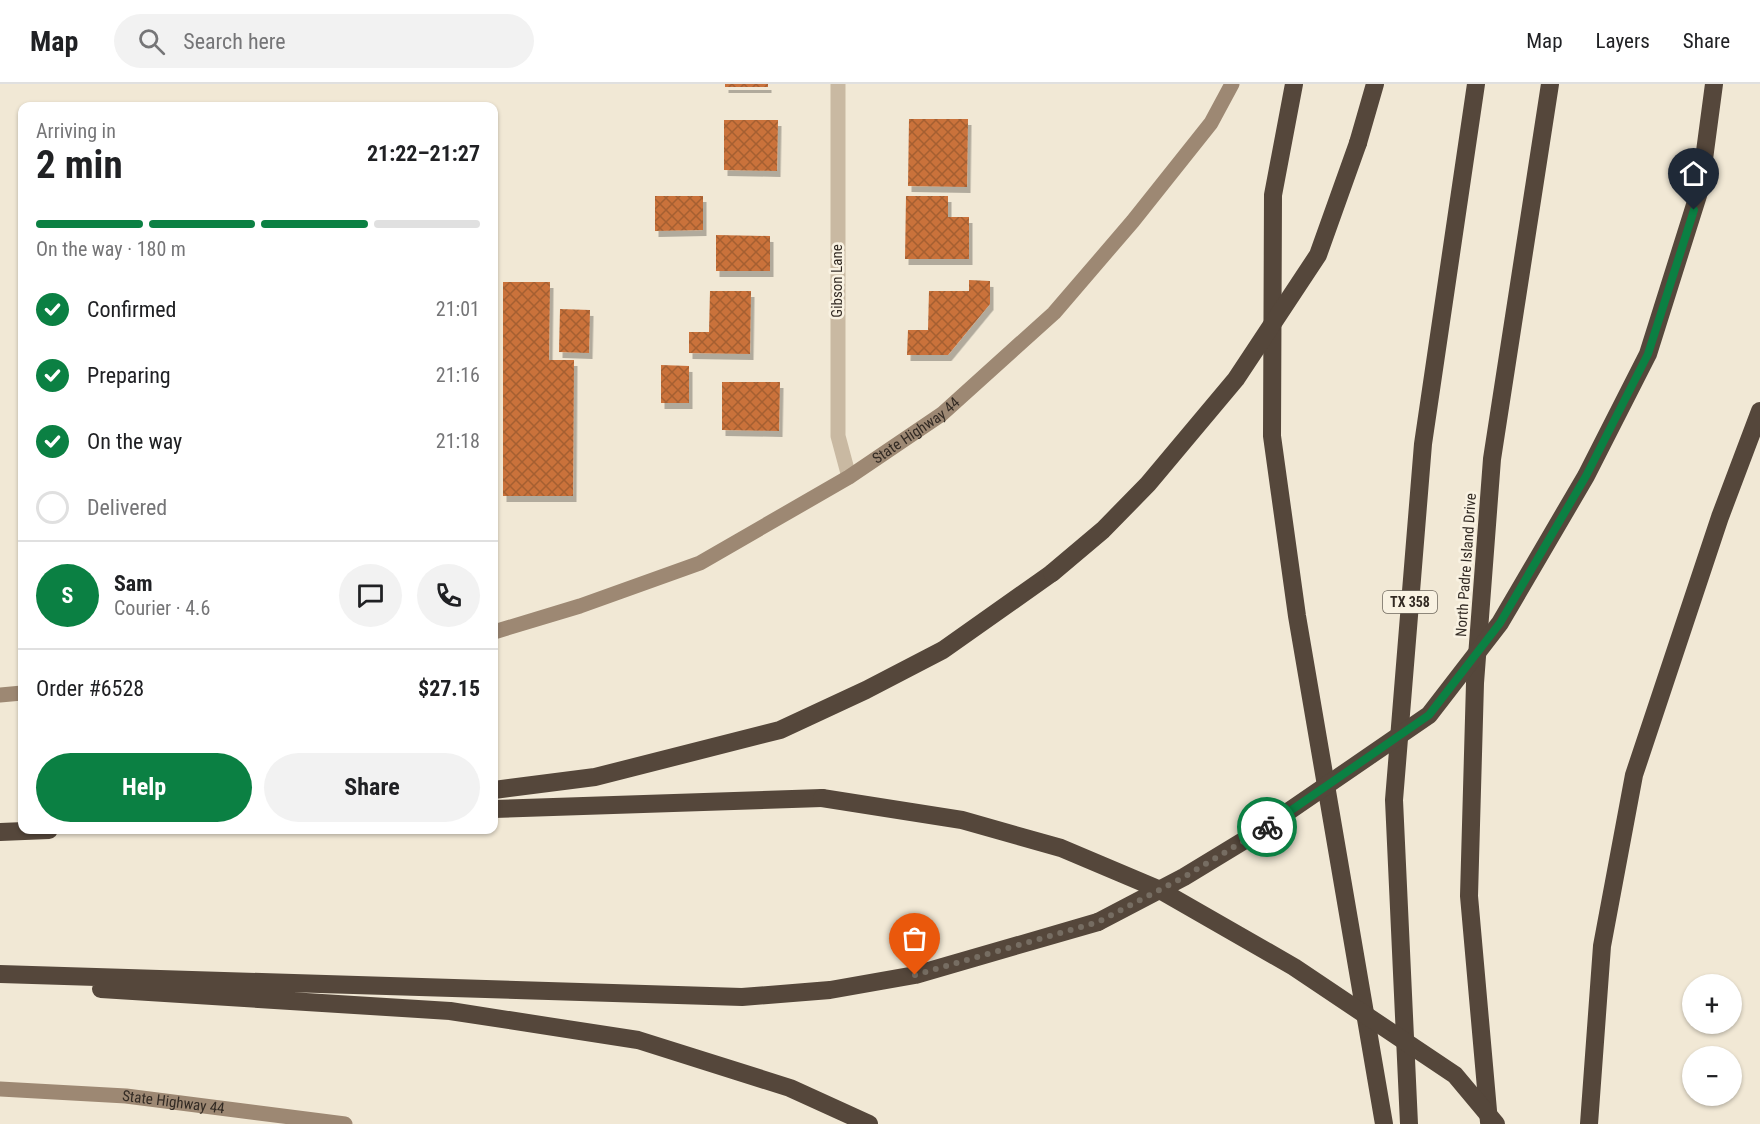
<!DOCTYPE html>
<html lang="en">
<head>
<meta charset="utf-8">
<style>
	:root { --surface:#fff; --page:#f2f2f2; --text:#202124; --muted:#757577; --line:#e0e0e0; --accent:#0b8043 }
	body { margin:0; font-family:"Roboto Condensed",sans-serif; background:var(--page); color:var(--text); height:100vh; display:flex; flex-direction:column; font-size:22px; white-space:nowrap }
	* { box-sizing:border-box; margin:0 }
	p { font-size:20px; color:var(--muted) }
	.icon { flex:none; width:33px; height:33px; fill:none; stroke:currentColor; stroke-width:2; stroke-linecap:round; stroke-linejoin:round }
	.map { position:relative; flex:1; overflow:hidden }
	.drawer { position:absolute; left:18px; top:18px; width:480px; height:732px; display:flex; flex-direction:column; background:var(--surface); border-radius:12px; box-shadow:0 2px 4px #0004 }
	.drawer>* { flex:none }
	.fabs { position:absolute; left:1682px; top:890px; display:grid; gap:12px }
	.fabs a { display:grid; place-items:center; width:60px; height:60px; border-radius:50%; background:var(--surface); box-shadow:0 2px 4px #0004; font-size:30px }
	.pin { position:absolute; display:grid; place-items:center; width:51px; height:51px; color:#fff; margin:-62px -26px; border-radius:50% 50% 50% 0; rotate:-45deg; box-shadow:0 0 6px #0007 }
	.pin .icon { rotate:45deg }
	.courier { position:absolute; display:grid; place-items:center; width:60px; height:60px; margin:-30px; border:4px solid #0b8043; border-radius:50%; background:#fff; color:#222; box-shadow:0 2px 8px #0007 }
	.overview em { font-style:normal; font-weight:700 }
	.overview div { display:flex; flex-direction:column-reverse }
	.overview { display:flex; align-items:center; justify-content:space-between; height:102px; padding:0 18px }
	h1 { font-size:39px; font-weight:700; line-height:45px }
	.bar { display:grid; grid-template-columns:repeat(4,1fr); gap:9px 6px; align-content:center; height:72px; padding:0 18px }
	.bar i { height:8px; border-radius:4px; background:var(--line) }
	.bar .current { background:var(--accent) }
	.bar p { grid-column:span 4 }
	.line { display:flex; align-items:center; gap:15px; padding:0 18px; border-top:2px solid var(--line) }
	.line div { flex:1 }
	.round { display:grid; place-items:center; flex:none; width:63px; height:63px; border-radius:32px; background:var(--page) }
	ol { padding:0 18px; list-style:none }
	li { display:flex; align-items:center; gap:18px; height:66px }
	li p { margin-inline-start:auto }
	li .icon { padding:6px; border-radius:50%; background:var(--accent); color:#fff; stroke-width:4 }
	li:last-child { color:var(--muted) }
	li i { width:33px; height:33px; border:3px solid var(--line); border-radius:50% }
	.button { display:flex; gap:12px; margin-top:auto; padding:12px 18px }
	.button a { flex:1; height:69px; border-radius:36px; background:var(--accent); color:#fff; font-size:24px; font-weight:700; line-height:69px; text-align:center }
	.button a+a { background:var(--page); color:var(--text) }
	header { display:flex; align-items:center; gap:36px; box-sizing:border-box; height:84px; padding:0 30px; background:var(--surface); border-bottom:2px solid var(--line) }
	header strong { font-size:28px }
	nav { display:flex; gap:33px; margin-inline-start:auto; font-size:21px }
	.search { width:420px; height:54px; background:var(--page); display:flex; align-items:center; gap:15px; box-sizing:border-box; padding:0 21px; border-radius:33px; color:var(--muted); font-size:22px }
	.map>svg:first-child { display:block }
	.building { fill:url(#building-cross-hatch); filter:url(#shadow) }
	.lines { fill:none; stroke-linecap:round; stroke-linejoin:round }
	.street { stroke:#c9b9a2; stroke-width:15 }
	.secondary { stroke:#9d8873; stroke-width:15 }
	.highway { stroke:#55473b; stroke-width:18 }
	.highway-bridge { stroke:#55473b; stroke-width:18 }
	.done { stroke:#766d62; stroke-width:6; stroke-dasharray:0 10.8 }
	.route { stroke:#0b8043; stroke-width:8 }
	.labels { text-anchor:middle; stroke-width:5; stroke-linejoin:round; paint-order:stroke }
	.shield { fill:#f9f2e2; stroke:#6e675d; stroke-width:1.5 }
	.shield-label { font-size:14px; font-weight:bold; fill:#332b24 }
	.street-label { font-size:15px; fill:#332b24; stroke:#f9f2e2 }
</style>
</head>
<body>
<header>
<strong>Map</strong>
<div class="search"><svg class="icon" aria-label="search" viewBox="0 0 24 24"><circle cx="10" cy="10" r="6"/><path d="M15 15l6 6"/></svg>Search here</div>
<nav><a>Map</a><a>Layers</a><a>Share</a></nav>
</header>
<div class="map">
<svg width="1760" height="1040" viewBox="0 0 1760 1040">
	<defs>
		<pattern id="building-cross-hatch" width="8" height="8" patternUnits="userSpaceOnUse" patternTransform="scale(1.5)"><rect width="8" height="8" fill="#ca723b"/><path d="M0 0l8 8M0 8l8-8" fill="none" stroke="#a55e31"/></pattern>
		<filter id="shadow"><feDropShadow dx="3.5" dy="6" stdDeviation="0" flood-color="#0004"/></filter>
	</defs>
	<rect width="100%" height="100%" fill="#f1e8d5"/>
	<path class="building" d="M725 0H768V3H725Z
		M909 35H968L967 103 908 102Z
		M724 36H778L777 87 724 86Z
		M655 112H703V146L655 147Z
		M906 112H948V133H969V175H905Z
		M716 151 770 152V187H716Z
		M969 196 990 197V220L948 271H907L908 246H928L929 207H969Z
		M503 198H550L549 276H574L573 412H503Z
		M710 207H751L750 270 689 269V248H709Z
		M560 225 590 226 589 269 559 268Z
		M661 281 689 282V319H661Z
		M722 298H780L779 347 722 346Z"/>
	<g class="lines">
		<path class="street" d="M838 0V352L849 393"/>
		<g class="secondary">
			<path id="s1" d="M494 548 580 522 700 479 849 393 942 330 1054 229 1133 137 1211 39 1232 0"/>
			<path d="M0 611 22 609"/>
			<path id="s2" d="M0 1005 126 1012 345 1040"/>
		</g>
		<path class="highway" d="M1294 0 1273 111 1272 352 1297 532 1384 1040
			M1358 59 1375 0
			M494 706 595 693 780 646 866 606 943 566 1052 489
			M494 725 822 714
			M0 748 49 746
			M0 890 742 913 830 906 915 891 1098 838
			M101 905 450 927 638 956 790 1004 869 1040
			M1489 1038 1469 812 1475 599 1492 375 1550 0
			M1409 1040 1394 716 1423 360 1476 0
			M1589 1040 1602 862 1634 691 1720 433 1760 327"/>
		<path class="highway-bridge" d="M1052 489 1103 446 1148 400 1236 295 1318 171 1358 59
			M822 714 962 736 1061 764 1158 805 1294 883 1455 991 1496 1040
			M1098 838 1184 793 1263 745 1429 631 1500 539 1586 392 1648 270 1700 105 1714 0"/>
	</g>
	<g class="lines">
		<path class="done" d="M915 891 1098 838 1184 793 1267 743"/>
		<path class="route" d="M1267 743 1429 631 1500 539 1586 392 1648 270 1694 126"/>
	</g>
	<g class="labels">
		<rect class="shield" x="1383" y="507" width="54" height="22" rx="4.5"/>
		<g class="shield-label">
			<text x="1410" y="523">TX 358</text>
		</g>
		<g class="street-label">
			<text transform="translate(837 197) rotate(-90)" y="5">Gibson Lane</text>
			<text dy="5" stroke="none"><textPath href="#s1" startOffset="471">State Highway 44</textPath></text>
			<text transform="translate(1466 481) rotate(-86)" y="5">North Padre Island Drive</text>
			<text dy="5" stroke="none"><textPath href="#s2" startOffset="174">State Highway 44</textPath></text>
		</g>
	</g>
</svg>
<div class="fabs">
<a>+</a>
<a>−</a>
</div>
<div class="pin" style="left:915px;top:891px;background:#ea580c"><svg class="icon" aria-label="bag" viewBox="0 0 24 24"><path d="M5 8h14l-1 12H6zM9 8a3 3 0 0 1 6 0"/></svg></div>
<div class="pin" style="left:1694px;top:126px;background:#1f2937"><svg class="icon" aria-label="home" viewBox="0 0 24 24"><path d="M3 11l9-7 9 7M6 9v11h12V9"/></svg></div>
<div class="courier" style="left:1267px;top:743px"><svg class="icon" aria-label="bike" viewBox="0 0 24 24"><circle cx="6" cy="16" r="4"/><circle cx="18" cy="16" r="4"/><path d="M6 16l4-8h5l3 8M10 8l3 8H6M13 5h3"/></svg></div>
<section class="drawer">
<div class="overview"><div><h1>2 min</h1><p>Arriving in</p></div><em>21:22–21:27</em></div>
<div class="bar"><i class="current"></i><i class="current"></i><i class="current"></i><i></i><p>On the way · 180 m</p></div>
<ol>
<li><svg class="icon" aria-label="check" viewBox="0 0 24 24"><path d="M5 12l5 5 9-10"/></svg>Confirmed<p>21:01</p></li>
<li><svg class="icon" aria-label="check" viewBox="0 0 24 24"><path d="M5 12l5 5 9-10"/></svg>Preparing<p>21:16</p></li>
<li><svg class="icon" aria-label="check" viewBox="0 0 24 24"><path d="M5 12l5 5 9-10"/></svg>On the way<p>21:18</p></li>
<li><i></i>Delivered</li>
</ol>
<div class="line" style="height:108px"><b class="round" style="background:var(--accent);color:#fff">S</b><div><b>Sam</b><p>Courier · 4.6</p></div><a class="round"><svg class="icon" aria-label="chat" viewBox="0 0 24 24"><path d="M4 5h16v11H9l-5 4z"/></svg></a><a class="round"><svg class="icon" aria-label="phone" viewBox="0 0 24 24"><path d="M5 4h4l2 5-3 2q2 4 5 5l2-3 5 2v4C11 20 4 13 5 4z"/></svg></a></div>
<div class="line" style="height:78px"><div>Order #6528</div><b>$27.15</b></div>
<div class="button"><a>Help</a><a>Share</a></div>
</section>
</div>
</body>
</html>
